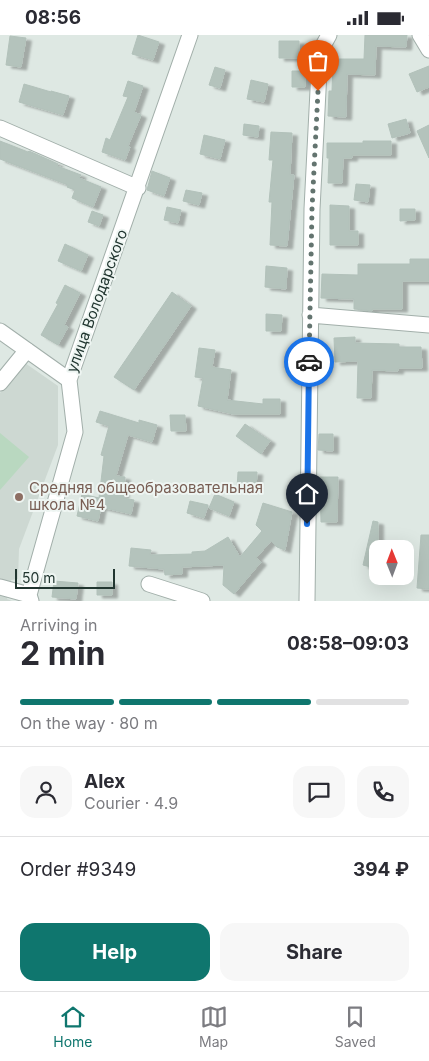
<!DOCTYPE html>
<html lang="en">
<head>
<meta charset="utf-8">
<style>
	:root { --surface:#fff; --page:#f7f7f7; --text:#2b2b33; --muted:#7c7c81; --line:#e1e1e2; --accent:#0f766e }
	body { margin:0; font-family:Inter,sans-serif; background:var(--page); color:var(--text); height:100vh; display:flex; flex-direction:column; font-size:19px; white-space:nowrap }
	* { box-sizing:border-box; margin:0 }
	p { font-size:16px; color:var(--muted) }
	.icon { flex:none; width:28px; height:28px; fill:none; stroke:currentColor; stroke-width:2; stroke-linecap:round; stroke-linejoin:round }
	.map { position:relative; height:566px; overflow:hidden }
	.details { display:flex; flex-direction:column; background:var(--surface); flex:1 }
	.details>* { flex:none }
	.needle { width:32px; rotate:359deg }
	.controls { position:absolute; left:369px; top:505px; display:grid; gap:10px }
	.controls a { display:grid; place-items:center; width:45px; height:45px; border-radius:10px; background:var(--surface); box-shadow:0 5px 20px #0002; font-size:25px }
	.scale { position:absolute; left:15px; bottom:12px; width:100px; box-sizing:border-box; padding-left:5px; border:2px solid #213630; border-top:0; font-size:14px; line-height:18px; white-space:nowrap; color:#213630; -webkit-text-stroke:4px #eef5f2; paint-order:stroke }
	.pin { position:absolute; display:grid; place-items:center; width:42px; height:42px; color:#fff; margin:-51px -21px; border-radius:50% 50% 50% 0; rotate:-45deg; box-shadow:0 0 5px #0007 }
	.pin .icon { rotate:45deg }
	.courier { position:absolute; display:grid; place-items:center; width:50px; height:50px; margin:-25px; border:4px solid #1a73e8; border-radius:50%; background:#fff; color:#222; box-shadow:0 1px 6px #0007 }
	.summary em { font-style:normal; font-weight:700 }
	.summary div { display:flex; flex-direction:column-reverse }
	.summary { display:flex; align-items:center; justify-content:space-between; height:85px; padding:0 20px }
	h1 { font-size:32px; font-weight:700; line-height:38px }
	.bar { display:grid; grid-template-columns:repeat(4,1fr); gap:8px 5px; align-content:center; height:60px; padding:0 20px }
	.bar i { height:6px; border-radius:4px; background:var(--line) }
	.bar .current { background:var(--accent) }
	.bar p { grid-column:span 4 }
	.line { display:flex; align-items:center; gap:12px; padding:0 20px; border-top:1px solid var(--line) }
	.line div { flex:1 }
	.round { display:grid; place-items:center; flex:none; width:52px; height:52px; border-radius:15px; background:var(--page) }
	.primary-button { display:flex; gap:10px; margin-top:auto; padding:10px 20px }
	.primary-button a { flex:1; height:58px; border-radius:15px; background:var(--accent); color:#fff; font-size:20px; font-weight:700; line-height:58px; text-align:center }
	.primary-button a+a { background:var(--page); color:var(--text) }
	.status { display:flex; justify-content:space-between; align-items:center; height:35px; padding:0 25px; background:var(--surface); direction:ltr }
	.status svg { height:14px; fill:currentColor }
	.dock { display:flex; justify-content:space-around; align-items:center; height:70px; border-top:1px solid var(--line); background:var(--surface); font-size:14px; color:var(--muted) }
	.dock a { display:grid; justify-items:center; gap:2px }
	.dock .current { color:var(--accent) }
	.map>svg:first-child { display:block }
	.built { fill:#cdd8d2 }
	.green { fill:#b9d8c0 }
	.building { fill:#b4c3bc; stroke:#b2c1ba; filter:url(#shadow) }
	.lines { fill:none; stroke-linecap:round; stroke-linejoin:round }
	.minor-casing { stroke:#a2afaa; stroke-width:17 }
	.minor { stroke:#fff; stroke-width:15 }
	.done { stroke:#63746f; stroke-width:5; stroke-dasharray:0 9 }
	.route { stroke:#1a73e8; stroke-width:6 }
	.education-dot { fill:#8d6e63; stroke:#eef5f2; stroke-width:2 }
	.labels { text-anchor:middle; stroke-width:4; stroke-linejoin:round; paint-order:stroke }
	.street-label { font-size:15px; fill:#213630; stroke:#eef5f2 }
	.education-label { font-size:15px; fill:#785e54; stroke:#eef5f2; text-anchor:start }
</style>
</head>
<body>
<div class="status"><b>08:56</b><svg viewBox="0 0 49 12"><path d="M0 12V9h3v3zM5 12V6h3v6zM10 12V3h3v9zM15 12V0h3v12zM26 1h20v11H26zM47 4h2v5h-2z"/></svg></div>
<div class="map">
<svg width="429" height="566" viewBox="0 0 429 566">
	<defs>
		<filter id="shadow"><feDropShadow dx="5.5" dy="3" stdDeviation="1" flood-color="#0004"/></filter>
	</defs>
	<rect width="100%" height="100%" fill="#dee8e3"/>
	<path class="built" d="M25 328 58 351V410L19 514 18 544 11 545 7 564 12 566H0V358Z"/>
	<path class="green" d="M0 398 29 422 0 455Z"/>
	<path class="building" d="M138 0 159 7 153 25 132 19Z
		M365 0H407L406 12 376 11 375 40 347 39 346 82 328 81 329 56H332L333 24H364Z
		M10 1 26 3 21 32 6 30Z
		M279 6H299V23H279Z
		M429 31V52L417 57 409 39Z
		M215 32 225 35 220 53 209 50Z
		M292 36H305V52H292Z
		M251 45 268 49 264 67 247 64Z
		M128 46 143 51 134 77 141 80 128 111 130 112 125 125 102 117 106 103 110 105 128 62 123 61Z
		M24 49 51 57V56L69 61 63 80 19 67Z
		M406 84 410 98 392 103 388 89Z
		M244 89 259 91 258 102 243 100Z
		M429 90V123L417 96Z
		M271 97 292 98 290 140H294L287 211 270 210 272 167H269L273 125H269Z
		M204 100 225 105 220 124 200 119Z
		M0 106 28 117 29 116 58 129 57 131 81 140 79 143 101 152 93 172 72 163 75 155 67 152 68 150 0 124Z
		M363 106H391V120H352V123H343L342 148H328L329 123H327V108H363Z
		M152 136 170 143 164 161 147 155Z
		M356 149 370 150 368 167 354 165Z
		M186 155 202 158 199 170 183 166Z
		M330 170 349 171V196H358V210H330Z
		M167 172 181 175 178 188 164 185Z
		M400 174H415V185L400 186Z
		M92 176 103 180 99 191 88 187Z
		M65 209 88 220 81 236 58 226Z
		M410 224H429V246H402V274H372V276L354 274V264L321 263 322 239 358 240V229H410Z
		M266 231 287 233 286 254 265 252Z
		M65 250 80 258 64 290 68 292 58 310 41 300 58 269 56 268Z
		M172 257 191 271 134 355 114 342Z
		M266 279 282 280 281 296H266Z
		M355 302V308L399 309V312H421L422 333H398V336L372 335 371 363H357L358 326 335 327 334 303Z
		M199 313 215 315 212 332 231 335 227 365 263 369V364H280V379H233L198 371 203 343 195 342Z
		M100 376 139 388V385L157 390 152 407 128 400 116 441 125 442 123 463 134 465 131 479 101 472 98 486 77 481 82 459 99 463 104 421 101 420 109 391 96 387Z
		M170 380H185L186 396H171Z
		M245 389 270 406 261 419 236 401Z
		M319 399H333V416L318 415Z
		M238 437H257L256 453H237Z
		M320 442H338L337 487H321Z
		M215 459 234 467 229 481 209 473Z
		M190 466 208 470 204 483 187 478Z
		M263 468 292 477 285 515 277 512 271 506 256 523 261 527 234 559 223 550 224 530 182 532V539L165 540 164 534 129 531 131 513 151 515 150 520 192 519V517L205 516 228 502 240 522 262 496 256 490Z
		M373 486 378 487V534L363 530Z
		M421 500H429V554L417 553Z
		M54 546 78 548 76 564 52 562Z
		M97 547H112V560H97Z"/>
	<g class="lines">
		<defs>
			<path id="minor" d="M420 0 429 15
				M0 93 138 153
				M310 280 429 290
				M0 296 69 345
				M0 348 27 315
				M149 549 202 566
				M0 552 29 560
				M31 566 29 560 75 397 69 345 190 0
				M307 566 312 174 320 16 329 0"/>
		</defs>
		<use href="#minor" class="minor-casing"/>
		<use href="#minor" class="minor"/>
	</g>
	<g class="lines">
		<path class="done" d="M309 327 312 174 318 56"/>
		<path class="route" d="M307 489 309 327"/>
	</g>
	<circle class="education-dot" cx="19" cy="462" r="5"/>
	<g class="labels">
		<g class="street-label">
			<text transform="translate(97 266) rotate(-70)" y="5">улица Володарского</text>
		</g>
		<g class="education-label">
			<text x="29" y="458">Средняя общеобразовательная<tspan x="29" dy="17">школа №4</tspan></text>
		</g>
	</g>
</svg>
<div class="controls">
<a><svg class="needle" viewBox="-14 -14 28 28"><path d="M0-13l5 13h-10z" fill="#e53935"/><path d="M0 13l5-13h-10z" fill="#7c7c81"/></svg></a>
</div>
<div class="scale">50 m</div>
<div class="pin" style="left:318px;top:56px;background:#ea580c"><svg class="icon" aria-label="bag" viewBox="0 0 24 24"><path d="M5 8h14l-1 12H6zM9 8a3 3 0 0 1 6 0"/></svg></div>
<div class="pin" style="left:307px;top:489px;background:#1f2937"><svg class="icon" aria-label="home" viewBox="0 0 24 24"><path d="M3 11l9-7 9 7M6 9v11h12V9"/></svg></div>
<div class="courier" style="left:309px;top:327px"><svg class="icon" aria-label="car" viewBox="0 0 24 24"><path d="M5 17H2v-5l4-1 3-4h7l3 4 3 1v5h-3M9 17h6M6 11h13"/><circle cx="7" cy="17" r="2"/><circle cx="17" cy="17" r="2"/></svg></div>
</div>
<section class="details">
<div class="summary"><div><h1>2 min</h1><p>Arriving in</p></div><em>08:58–09:03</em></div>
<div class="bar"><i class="current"></i><i class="current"></i><i class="current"></i><i></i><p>On the way · 80 m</p></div>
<div class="line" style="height:90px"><a class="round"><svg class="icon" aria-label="person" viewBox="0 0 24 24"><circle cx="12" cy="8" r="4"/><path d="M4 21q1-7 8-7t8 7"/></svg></a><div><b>Alex</b><p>Courier · 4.9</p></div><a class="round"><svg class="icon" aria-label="chat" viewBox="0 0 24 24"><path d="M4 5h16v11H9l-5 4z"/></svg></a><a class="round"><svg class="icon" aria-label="phone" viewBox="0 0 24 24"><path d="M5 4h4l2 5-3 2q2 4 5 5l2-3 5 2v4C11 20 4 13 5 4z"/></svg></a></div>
<div class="line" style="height:65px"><div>Order #9349</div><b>394 ₽</b></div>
<div class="primary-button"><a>Help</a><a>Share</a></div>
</section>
<nav class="dock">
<a class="current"><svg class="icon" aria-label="home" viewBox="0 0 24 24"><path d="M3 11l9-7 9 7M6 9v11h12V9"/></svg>Home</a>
<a><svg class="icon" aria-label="map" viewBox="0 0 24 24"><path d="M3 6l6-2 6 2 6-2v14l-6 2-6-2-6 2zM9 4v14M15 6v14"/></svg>Map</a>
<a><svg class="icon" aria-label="saved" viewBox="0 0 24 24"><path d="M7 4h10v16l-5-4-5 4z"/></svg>Saved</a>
</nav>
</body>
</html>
